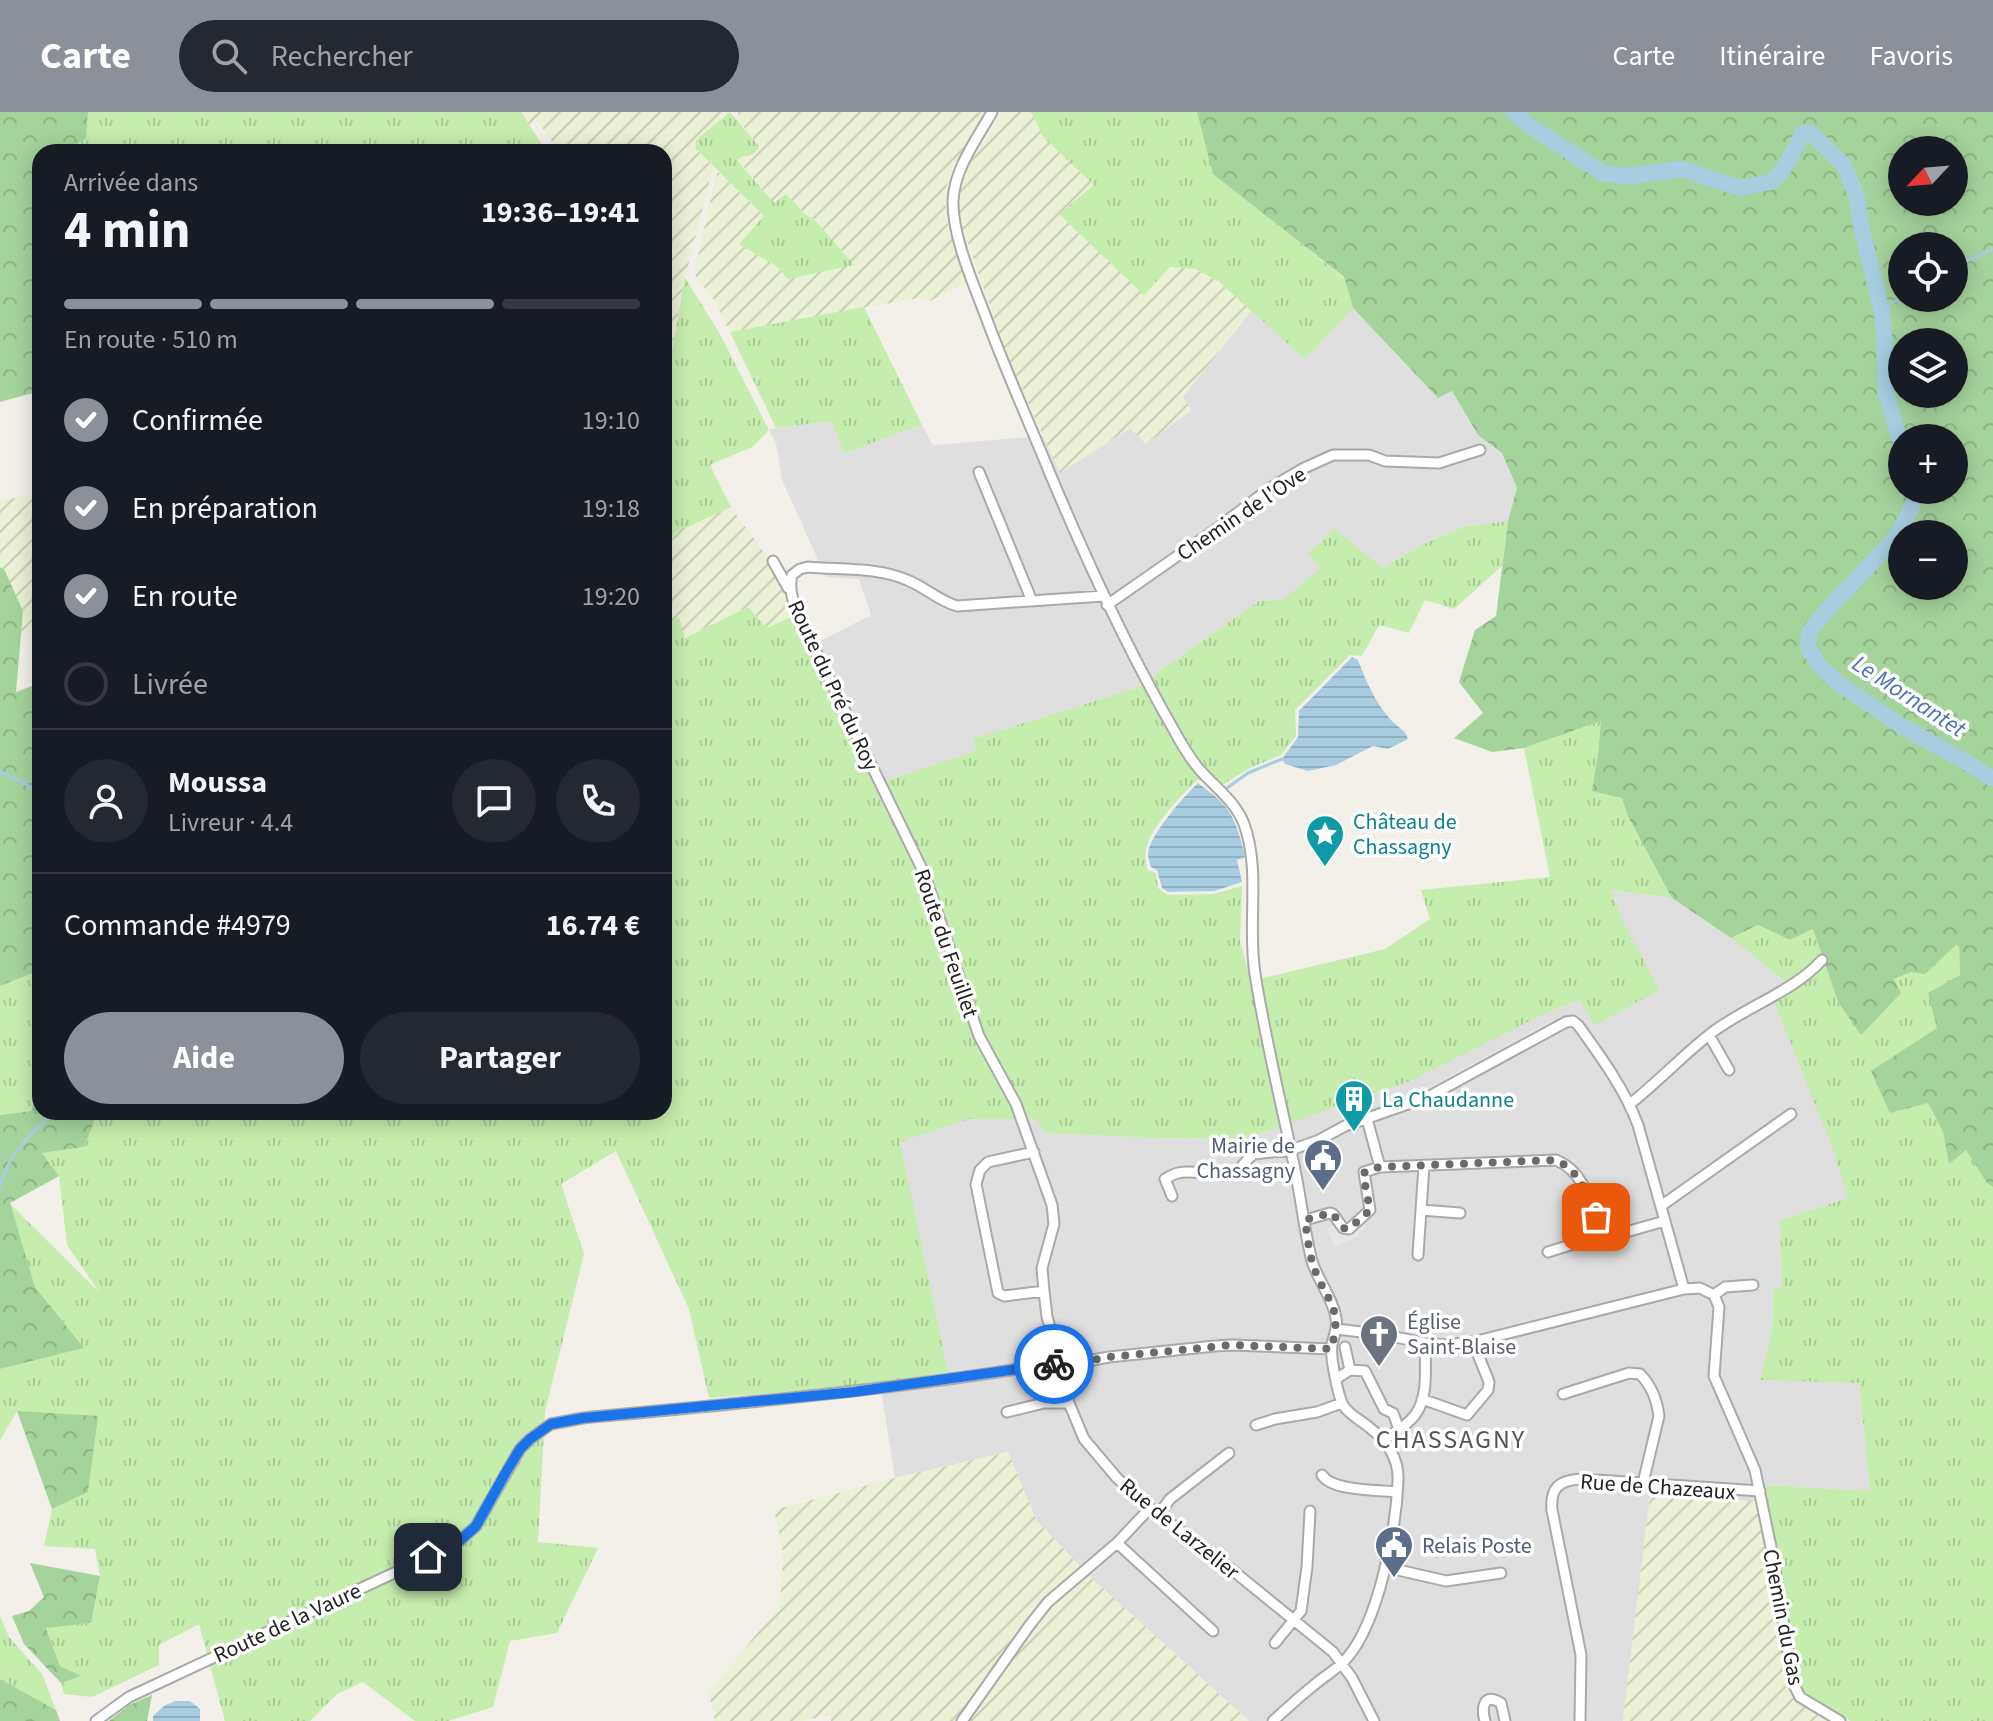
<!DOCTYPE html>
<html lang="fr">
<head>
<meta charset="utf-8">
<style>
	:root { --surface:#171b24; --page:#242831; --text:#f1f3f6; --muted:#9ea1a6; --line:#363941; --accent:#8c9099 }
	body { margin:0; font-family:"Source Sans 3",sans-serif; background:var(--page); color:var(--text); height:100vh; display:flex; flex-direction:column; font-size:30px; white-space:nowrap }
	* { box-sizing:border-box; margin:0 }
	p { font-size:26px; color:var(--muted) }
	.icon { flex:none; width:44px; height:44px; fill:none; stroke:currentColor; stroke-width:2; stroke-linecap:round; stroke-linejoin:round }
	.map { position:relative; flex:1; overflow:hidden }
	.drawer { position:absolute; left:32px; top:32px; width:640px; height:976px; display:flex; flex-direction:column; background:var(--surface); border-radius:24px; box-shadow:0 4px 20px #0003 }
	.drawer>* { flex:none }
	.needle { width:52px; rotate:244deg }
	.tools { position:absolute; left:1888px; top:24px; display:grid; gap:16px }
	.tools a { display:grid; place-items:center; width:80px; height:80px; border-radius:50%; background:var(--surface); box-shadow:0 4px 20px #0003; font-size:40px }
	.pin { position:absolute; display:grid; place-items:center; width:68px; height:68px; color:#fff; margin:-34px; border-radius:16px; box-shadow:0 4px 12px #0006 }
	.courier { position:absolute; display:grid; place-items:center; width:80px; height:80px; margin:-40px; border:6px solid #1a73e8; border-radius:50%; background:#fff; color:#222; box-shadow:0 2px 10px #0007 }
	.head em { font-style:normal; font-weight:700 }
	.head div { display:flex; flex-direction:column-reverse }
	.head { display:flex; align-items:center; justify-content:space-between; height:136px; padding:0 32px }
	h1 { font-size:52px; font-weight:700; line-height:60px }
	.bar { display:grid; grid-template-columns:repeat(4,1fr); gap:12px 8px; align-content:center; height:96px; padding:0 32px }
	.bar i { height:10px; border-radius:6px; background:var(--line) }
	.bar .current { background:var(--accent) }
	.bar p { grid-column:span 4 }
	.line { display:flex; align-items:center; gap:20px; padding:0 32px; border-top:2px solid var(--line) }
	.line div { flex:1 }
	.round { display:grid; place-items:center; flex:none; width:84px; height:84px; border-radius:42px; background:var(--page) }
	ol { padding:0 32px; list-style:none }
	li { display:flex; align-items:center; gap:24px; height:88px }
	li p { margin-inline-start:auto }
	li .icon { padding:8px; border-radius:50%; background:var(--accent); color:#fff; stroke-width:4 }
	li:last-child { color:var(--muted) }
	li i { width:44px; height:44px; border:4px solid var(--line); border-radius:50% }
	.cta { display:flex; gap:16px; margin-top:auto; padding:16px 32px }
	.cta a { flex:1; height:92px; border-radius:48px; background:var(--accent); color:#fff; font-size:32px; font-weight:700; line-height:92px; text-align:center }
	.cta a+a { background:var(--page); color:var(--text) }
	header { display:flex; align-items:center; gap:48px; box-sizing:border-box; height:112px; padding:0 40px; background:var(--accent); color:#fff }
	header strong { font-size:38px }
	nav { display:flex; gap:44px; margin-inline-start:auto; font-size:28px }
	.search { width:560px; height:72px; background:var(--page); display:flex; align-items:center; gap:20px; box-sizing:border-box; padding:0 28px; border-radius:44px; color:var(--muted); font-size:30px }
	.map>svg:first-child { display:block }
	.residential { fill:#e0dfdf }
	.farmland { fill:url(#farmland-furrows) }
	.grass { fill:url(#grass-tufts) }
	.forest { fill:url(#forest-crowns); fill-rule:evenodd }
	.parking { fill:#e6e6e6 }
	.water { fill:url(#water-rules) }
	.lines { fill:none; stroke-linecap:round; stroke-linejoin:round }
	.stream { stroke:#a8cde1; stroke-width:3 }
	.river { stroke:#a8cde1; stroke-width:16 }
	.minor-casing { stroke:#a9a9a9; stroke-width:13 }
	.minor { stroke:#fff; stroke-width:9 }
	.done { stroke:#6b6a67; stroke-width:8; stroke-dasharray:0 14.4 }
	.route { stroke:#1a73e8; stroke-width:10 }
	.labels { text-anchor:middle; stroke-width:7; stroke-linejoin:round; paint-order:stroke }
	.street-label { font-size:22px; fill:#222; stroke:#fff }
	.culture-label { font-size:22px; fill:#0d838f; stroke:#fff; text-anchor:start }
	.service-label { font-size:22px; fill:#4e5e75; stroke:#fff; text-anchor:end }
	.worship-label { font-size:22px; fill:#5b616d; stroke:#fff; text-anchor:start }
	.water-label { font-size:24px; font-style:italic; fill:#4972b7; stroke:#fff }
	.quarter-label { font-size:26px; letter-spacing:2px; fill:#555; stroke:#fff }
</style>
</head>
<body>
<header>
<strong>Carte</strong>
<div class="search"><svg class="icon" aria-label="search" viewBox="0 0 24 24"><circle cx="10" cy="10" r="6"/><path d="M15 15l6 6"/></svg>Rechercher</div>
<nav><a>Carte</a><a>Itinéraire</a><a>Favoris</a></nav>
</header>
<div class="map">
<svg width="1993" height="1609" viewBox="0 0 1993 1609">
	<defs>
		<pattern id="farmland-furrows" width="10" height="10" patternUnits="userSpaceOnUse" patternTransform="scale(2)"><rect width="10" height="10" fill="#ebf1d4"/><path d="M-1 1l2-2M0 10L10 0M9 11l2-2" fill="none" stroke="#c9ceb6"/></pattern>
		<pattern id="grass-tufts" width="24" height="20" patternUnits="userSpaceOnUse" patternTransform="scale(2)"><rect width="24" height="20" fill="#c5edad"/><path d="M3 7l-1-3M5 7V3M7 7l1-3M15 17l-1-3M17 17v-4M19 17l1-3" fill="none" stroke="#a9cb95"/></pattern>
		<pattern id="forest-crowns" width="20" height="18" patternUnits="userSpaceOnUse" patternTransform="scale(2)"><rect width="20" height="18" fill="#a5d39c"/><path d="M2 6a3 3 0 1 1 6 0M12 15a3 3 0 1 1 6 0" fill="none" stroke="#8eb586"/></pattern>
		<pattern id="water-rules" width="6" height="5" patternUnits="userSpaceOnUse" patternTransform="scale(2)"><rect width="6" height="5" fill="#a8cde1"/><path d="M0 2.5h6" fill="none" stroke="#90b0c1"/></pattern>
	</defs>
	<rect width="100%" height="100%" fill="#f2f0e8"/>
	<path class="residential" d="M1353 196 1452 279 1478 323 1502 341 1517 376 1508 409 1467 414 1430 429 1382 456 1308 442 1322 456 1282 488 1259 489 1136 576 973 627 977 639 874 672 795 503 803 499 818 530 871 503 859 467 826 465 782 368 776 331 769 318 776 316 831 309 844 341 922 313 933 333 1043 324 1060 360 1131 316 1146 332 1191 298 1182 285 1252 198 1305 247Z
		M1609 778 1672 786 1731 826 1794 877 1831 1032 1849 1086 1780 1108 1782 1175 1774 1176 1772 1218 1760 1268 1859 1270 1870 1379 1765 1373 1767 1390 1650 1384 1623 1609H1249L1089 1464 1036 1408 1008 1340 895 1366 880 1272 948 1260 899 1030 969 1007H1037L1045 1021 1149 1026 1245 1027 1413 968 1542 903 1579 888 1596 913 1625 813Z"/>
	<path class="farmland" d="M521 0H730L696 28V37L713 55 685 166 671 238 665 241 664 240V40H657L662 27 644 40H559L538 9 530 14Z
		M739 0H984L953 55 945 79 946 105 967 171 930 189 919 186 730 220 714 188 696 165 695 157 715 68 718 60 764 104 739 132 776 154 788 166 815 107 806 103 786 83 774 91 737 47 759 34 737 6Z
		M1002 0H1031L1044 26 1094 73 1059 102 1144 182 1170 155 1195 157 1218 169 1252 198 1183 285 1191 298 1146 332 1130 316 1060 361 1006 241 959 105 960 77 971 49Z
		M40 381V519L21 522 23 499 5 459 0 455V389Z
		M731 395 771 450 788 482 795 503 767 516 748 495 684 526 679 507 664 511V468L674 420Z
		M1008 1340 1036 1408 1089 1464 1249 1609H831V1603L801 1609H715L709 1581 780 1493 783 1439 774 1398 895 1366Z
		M1650 1384 1767 1390 1795 1569 1804 1583 1851 1609H1623Z"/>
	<path class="grass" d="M88 0H521L547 40H58L86 26Z
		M730 0 759 34C755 42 751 45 743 44L737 48 774 91 786 82 806 103 814 107 854 153 788 167 776 154 739 132 764 104 696 37V28Z
		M1031 0H1197L1214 62 1344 166 1353 196 1305 247 1218 169 1195 157 1170 155 1144 183 1059 102 1094 73 1044 26Z
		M685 166 720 222 769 318 752 335 710 353 731 395 674 421 664 468V242L672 238Z
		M864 195 922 313 844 341 831 309 776 316 730 220Z
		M1508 409 1502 454 1454 497 1425 488 1409 521 1379 513 1362 544 1350 543 1295 598 1296 624 1281 643 1248 657 1224 672 1197 668C1180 685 1151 714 1146 738 1145 745 1146 751 1148 758L1156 761 1158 776 1168 783 1214 782 1242 774 1240 829 1251 869 1385 837 1430 807 1421 778 1550 765 1524 636 1601 609 1598 642 1622 686 1628 706 1672 786 1610 778 1625 813 1659 878 1595 913 1579 888 1542 903 1413 968 1245 1027 1149 1026 1045 1021 1036 1007H969L900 1030 948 1260 880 1272 709 1286 689 1197 616 1039 561 1072 584 1142 545 1300 538 1430 598 1436 557 1521 510 1529 493 1595 448 1609H415L363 1570 337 1582 310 1609H225L199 1512 159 1533V1553L92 1585 64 1582 61 1571 80 1564 60 1554 46 1515 91 1511 100 1464 95 1437 44 1434 52 1397 88 1379 17 1299 0 1328V1257L84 1236 35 1175 9 1091 99 1180 67 1133 59 1064 42 1041 84 1035 98 1000H664V511L679 506 685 526 748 495 767 516 795 503 875 672 976 639 973 627 1136 576 1259 489 1282 488 1321 456 1308 442 1334 416 1382 456 1430 429 1467 414Z
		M1758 813 1790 828 1813 817 1838 890 1911 860 1959 829 1960 863 1937 916 1928 991 1943 1020 1949 1051 1966 1038 1987 1071 1993 1075V1609H1851L1804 1582 1795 1569 1764 1373 1870 1379 1859 1271 1760 1268 1772 1218 1774 1176 1782 1175 1780 1108 1848 1086 1831 1032 1773 887 1793 876 1731 826Z
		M35 859 36 939 32 1000 0 1003V874Z
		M0 1504 9 1525 42 1562 56 1598 0 1567Z"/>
	<path class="forest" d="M0 0H88L86 27 58 40H40V279L0 290Z
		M1197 0H1993V1075L1987 1071 1966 1038 1949 1052 1943 1020 1928 991 1890 1001 1871 959 1937 916 1928 881 1960 863 1959 830 1925 862 1911 860 1894 867 1901 881 1861 923 1838 890 1813 817 1790 828 1758 813 1731 826 1672 786 1628 705 1622 686 1592 679 1598 642 1601 609 1524 636 1492 640 1454 626 1483 601 1459 570 1475 518 1496 504 1508 409 1517 376 1502 341 1478 323 1452 279 1438 286 1353 196 1344 165 1213 62ZM1902 38H1954V90H1902ZM1902 134H1954V186H1902ZM1902 230H1954V282H1902ZM1902 326H1954V378H1902ZM1902 422H1954V474H1902Z
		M0 455 5 459 23 499 16 580 40 571V1000H98L84 1035 42 1041 59 1064 10 1091 35 1175 84 1236 0 1257V1003L32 999 36 939 35 860 0 874Z
		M17 1299 98 1304 88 1380 52 1397Z
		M30 1451 100 1464 91 1511 46 1516 60 1554 81 1564 61 1571 24 1532 12 1504 29 1499 44 1485Z
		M0 1567 56 1598 60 1609H0Z
		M152 1583 147 1609H109L129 1593Z"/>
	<path class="parking" d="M1553 908 1556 911 1426 981 1405 991 1404 987 1425 977Z
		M1361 1107 1367 1115 1353 1127 1335 1135 1327 1117 1339 1111 1343 1117Z"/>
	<path class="water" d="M1352 545 1358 548C1366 569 1375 590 1390 607 1397 615 1405 617 1408 627L1388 637 1373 634 1336 653 1308 659 1285 652 1282 647 1298 625 1299 599Z
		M1198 671C1204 676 1212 681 1218 687 1235 702 1240 724 1245 745L1237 748 1242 770 1214 779 1168 780 1162 776 1157 758 1151 755C1150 754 1148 744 1148 742 1148 725 1185 683 1198 671Z
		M175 1589H190L200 1597V1609H153V1604L164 1594Z"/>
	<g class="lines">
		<path class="stream" d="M1954 155 1993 137
			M1881 196 1902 186
			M0 660 23 670 40 682
			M1227 676 1248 661 1282 647
			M0 1075C7 1043 31 1021 55 1000"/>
		<path class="river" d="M1513 0 1530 14 1604 62 1629 64 1682 57 1739 76 1771 70 1783 58 1803 21H1811L1844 53 1857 85 1861 114 1881 196 1884 219 1886 282 1902 334
			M1915 378V388L1897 424 1828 497 1809 520 1808 536 1821 556 1841 573 1903 615 1966 650 1993 667"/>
		<defs>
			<path id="minor" d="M992 0C977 27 954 57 953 89 952 126 977 180 990 216 1009 266 1031 315 1051 364 1088 452 1127 537 1175 620 1182 633 1190 646 1199 657 1215 675 1235 689 1244 712 1261 759 1247 812 1255 862 1265 926 1281 990 1294 1053 1301 1085 1304 1118 1312 1149 1318 1169 1333 1186 1336 1206 1338 1216 1334 1223 1332 1232 1331 1241 1332 1250 1334 1259 1336 1269 1338 1283 1343 1293 1349 1303 1361 1308 1370 1316 1387 1329 1399 1347 1398 1369 1396 1417 1379 1509 1347 1546 1338 1557 1324 1564 1313 1574 1299 1585 1286 1597 1273 1609
				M979 360 1032 489
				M773 449 788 476
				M1103 484 957 494C939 489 925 475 907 468 878 455 840 458 808 455L800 457 792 463C787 483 798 501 806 519L924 761 979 924 1016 992 1052 1093 1054 1112 1042 1156 1044 1179 1047 1205 1061 1250 1069 1291 1084 1327 1117 1366 1150 1396 1231 1457 1333 1540 1352 1566 1374 1609
				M1107 493 1219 415 1270 376 1302 357 1333 343H1369L1385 349 1439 351 1480 338
				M1709 923 1729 958
				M1630 992C1659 969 1685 941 1714 919 1748 894 1794 879 1822 848
				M1367 1007 1380 1055 1556 1048C1586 1060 1592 1096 1602 1123L1608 1125 1665 1109
				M1034 1040 988 1050 980 1058 976 1072 998 1181 1004 1184 1044 1179
				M1172 1084 1165 1067C1169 1065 1173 1062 1178 1061 1196 1057 1216 1066 1235 1062L1249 1046 1254 1042 1291 1038 1319 1028 1345 1014 1428 985 1566 910 1573 909 1578 913C1601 945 1624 976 1638 1013L1684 1177
				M1661 1094 1791 1002
				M1421 1098 1460 1101
				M1305 1108 1330 1101 1333 1102 1343 1116 1349 1117 1370 1098 1364 1060 1380 1055
				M1548 1140 1602 1123
				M1418 1143 1424 1053
				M1714 1183 1719 1195 1714 1264 1755 1358 1772 1440 1793 1571 1800 1585 1840 1609
				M1337 1217 1385 1223 1425 1231 1445 1233 1473 1230 1684 1177 1700 1176 1714 1183 1725 1175 1753 1173
				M1350 1258 1365 1259 1384 1297 1393 1301 1399 1317
				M1336 1267 1350 1258 1345 1235
				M1563 1282 1629 1261 1640 1262C1651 1273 1657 1289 1659 1304L1643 1371
				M1422 1287 1467 1303 1488 1278 1489 1270 1473 1230
				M1007 1300 1044 1291H1069
				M1256 1313 1275 1307 1317 1300 1342 1291
				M1384 1328C1393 1321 1408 1313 1415 1303 1429 1285 1425 1253 1425 1231
				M1322 1363C1332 1379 1377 1378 1397 1380
				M1150 1396 1117 1431 1213 1519
				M1158 1403 1170 1387 1229 1341
				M1385 1455 1446 1469 1501 1461
				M1275 1531 1301 1499 1307 1455 1310 1399
				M96 1609 129 1585 456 1432 476 1414 520 1337 530 1327 551 1312 583 1306C743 1291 903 1277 1061 1250L1070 1252 1109 1245 1215 1234 1232 1233 1331 1237
				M962 1609 1029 1514 1048 1490 1117 1431
				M1485 1609C1481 1595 1484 1580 1501 1591L1505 1609
				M1580 1609 1581 1543 1552 1398C1550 1376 1559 1368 1581 1367L1760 1379"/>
		</defs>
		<use href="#minor" class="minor-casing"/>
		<use href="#minor" class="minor"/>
	</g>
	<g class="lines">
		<path class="done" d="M1054 1252H1070L1109 1245 1232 1233 1331 1237C1344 1193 1326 1191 1313 1153 1309 1139 1307 1123 1305 1108L1330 1101 1333 1102 1343 1116 1349 1117 1370 1098 1363 1062 1367 1058 1380 1055 1556 1048C1580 1059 1587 1082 1596 1105"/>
		<path class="route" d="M428 1445 456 1432 476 1414 505 1362 520 1337 530 1327 551 1312 583 1306 853 1280 1054 1252"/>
	</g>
	<defs>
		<symbol id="sight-pin" viewBox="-11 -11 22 30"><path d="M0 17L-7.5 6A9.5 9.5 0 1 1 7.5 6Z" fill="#0f9aa8" stroke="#fff"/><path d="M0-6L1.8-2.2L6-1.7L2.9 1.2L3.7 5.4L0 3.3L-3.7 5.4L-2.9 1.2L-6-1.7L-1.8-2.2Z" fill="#fff"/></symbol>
		<symbol id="building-pin" viewBox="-11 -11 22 30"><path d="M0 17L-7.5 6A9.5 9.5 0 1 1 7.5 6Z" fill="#0f9aa8" stroke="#fff"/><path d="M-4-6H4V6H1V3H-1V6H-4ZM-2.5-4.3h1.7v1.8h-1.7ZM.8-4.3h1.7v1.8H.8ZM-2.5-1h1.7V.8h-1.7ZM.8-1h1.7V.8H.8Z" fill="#fff"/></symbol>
		<symbol id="civic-pin" viewBox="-11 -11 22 30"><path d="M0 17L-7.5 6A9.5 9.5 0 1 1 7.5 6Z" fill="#5c6f8a" stroke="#fff"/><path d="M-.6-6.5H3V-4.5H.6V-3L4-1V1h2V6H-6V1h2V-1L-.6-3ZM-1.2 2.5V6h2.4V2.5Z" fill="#fff"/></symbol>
		<symbol id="church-pin" viewBox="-11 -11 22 30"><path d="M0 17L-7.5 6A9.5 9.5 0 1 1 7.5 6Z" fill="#6b7280" stroke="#fff"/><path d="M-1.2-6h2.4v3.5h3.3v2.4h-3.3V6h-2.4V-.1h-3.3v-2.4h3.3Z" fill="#fff"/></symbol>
	</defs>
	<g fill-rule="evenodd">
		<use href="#sight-pin" x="1303" y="700" width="44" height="60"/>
		<use href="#building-pin" x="1332" y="965" width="44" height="60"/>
		<use href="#civic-pin" x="1301" y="1024" width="44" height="60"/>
		<use href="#church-pin" x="1357" y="1200" width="44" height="60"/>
		<use href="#civic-pin" x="1372" y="1411" width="44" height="60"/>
	</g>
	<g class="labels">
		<g class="street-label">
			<text transform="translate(1241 401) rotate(-34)" y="8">Chemin de l'Ove</text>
			<text transform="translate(834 573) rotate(65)" y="8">Route du Pré du Roy</text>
			<text transform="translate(947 831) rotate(71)" y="8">Route du Feuillet</text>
			<text transform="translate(1658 1374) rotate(4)" y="8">Rue de Chazeaux</text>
			<text transform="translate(1180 1416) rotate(39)" y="8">Rue de Larzelier</text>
			<text transform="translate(1784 1505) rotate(79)" y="8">Chemin du Gas</text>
			<text transform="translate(287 1510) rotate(-25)" y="8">Route de la Vaure</text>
		</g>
		<g class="culture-label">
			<text x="1353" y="717">Château de<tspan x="1353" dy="25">Chassagny</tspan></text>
			<text x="1382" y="995">La Chaudanne</text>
		</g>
		<g class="service-label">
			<text x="1295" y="1041">Mairie de<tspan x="1295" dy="25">Chassagny</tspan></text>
			<text x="1422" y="1441" text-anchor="start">Relais Poste</text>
		</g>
		<g class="worship-label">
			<text x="1407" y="1217">Église<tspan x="1407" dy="25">Saint-Blaise</tspan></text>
		</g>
		<g class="water-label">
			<text transform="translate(1909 584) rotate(33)" y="8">Le Mornantet</text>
		</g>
		<g class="quarter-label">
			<text x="1451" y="1336">CHASSAGNY</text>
		</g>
	</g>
</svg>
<div class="tools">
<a><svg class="needle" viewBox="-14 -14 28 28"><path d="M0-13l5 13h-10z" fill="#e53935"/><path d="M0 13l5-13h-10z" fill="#9ea1a6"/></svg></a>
<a><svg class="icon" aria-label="locate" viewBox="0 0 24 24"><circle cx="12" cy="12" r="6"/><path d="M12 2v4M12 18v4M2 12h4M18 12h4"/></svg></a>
<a><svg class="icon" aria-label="layers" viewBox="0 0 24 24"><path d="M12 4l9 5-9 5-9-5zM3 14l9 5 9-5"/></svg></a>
<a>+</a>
<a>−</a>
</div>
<div class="pin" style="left:1596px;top:1105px;background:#ea580c"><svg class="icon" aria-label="bag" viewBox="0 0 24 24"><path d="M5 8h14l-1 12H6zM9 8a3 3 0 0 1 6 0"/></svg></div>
<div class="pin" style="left:428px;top:1445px;background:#1f2937"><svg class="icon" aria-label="home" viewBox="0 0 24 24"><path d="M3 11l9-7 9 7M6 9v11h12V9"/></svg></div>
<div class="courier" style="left:1054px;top:1252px"><svg class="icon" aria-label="bike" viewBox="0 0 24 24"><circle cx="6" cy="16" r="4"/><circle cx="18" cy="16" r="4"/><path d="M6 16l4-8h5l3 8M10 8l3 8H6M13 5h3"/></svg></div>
<section class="drawer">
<div class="head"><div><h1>4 min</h1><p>Arrivée dans</p></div><em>19:36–19:41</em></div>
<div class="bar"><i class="current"></i><i class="current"></i><i class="current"></i><i></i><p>En route · 510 m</p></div>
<ol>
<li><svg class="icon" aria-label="check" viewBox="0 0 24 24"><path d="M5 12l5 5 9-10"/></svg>Confirmée<p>19:10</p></li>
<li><svg class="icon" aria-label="check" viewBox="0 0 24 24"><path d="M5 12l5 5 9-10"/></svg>En préparation<p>19:18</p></li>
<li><svg class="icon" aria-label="check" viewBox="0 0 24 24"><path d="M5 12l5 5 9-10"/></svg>En route<p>19:20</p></li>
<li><i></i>Livrée</li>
</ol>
<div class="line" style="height:144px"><a class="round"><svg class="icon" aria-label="person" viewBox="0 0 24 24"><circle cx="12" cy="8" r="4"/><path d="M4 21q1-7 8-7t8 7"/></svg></a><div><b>Moussa</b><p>Livreur · 4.4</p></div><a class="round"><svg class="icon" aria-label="chat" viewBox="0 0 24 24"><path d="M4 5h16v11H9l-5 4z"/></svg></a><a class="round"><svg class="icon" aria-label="phone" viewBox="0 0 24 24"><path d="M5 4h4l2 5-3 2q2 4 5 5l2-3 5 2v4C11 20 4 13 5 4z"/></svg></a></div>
<div class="line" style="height:104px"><div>Commande #4979</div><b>16.74 €</b></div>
<div class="cta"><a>Aide</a><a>Partager</a></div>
</section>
</div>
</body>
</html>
